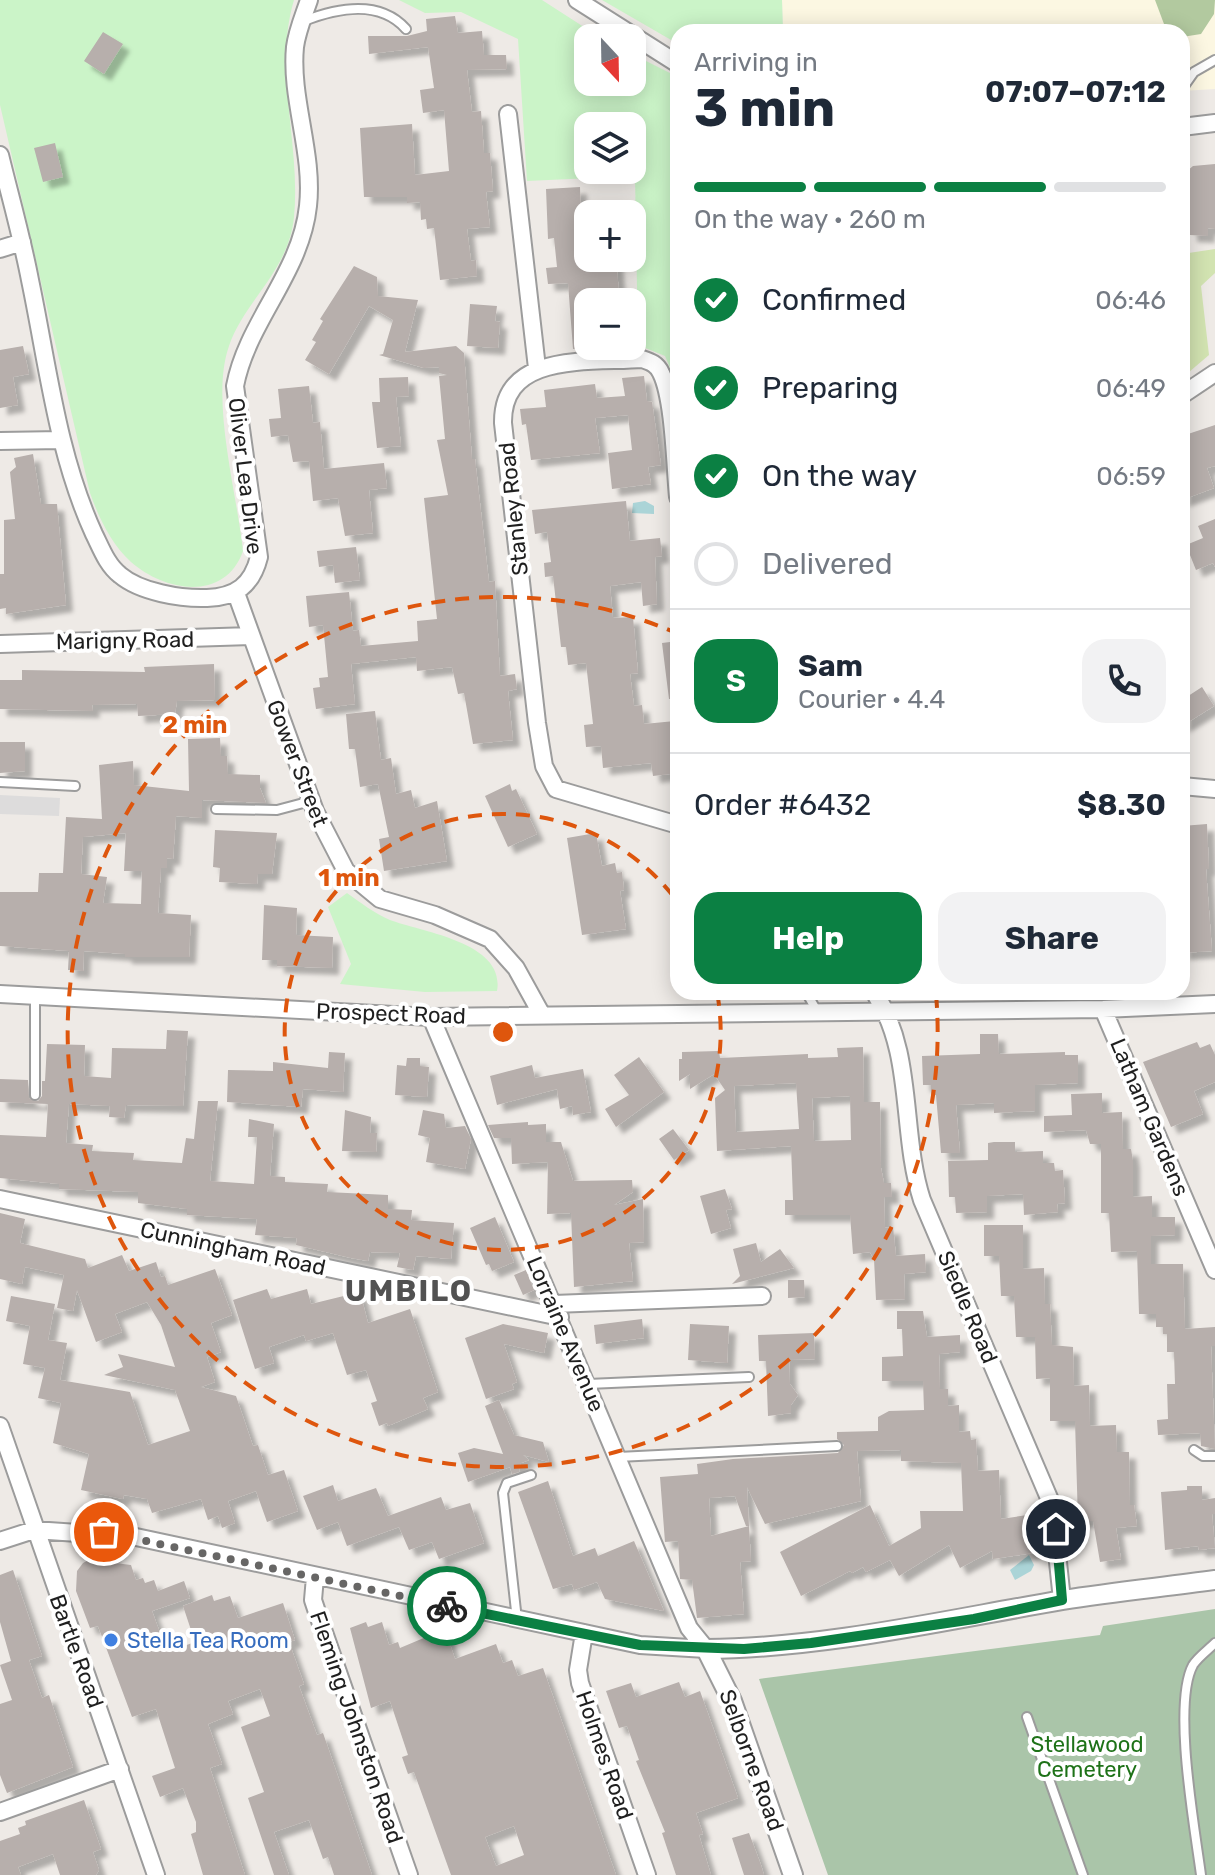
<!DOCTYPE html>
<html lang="en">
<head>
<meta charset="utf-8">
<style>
	:root { --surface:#fff; --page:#f2f2f3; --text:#1f2937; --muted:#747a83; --line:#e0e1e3; --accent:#0b8043 }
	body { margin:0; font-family:Rubik,sans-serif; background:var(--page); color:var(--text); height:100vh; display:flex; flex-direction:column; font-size:30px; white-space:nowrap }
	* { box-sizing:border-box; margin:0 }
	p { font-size:26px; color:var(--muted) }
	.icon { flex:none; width:44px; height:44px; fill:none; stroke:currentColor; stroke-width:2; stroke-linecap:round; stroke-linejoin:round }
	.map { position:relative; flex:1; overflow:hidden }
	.panel { position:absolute; left:670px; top:24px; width:520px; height:976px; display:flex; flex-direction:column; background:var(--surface); border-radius:24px; box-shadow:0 4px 20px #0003 }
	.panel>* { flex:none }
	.needle { width:52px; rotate:158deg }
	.fabs { position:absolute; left:574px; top:24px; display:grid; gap:16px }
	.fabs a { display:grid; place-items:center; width:72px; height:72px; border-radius:16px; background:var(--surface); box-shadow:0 4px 20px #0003; font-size:40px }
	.pin { position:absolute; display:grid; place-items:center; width:68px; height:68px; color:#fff; margin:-34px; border:4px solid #fff; border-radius:50%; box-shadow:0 2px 8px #0007 }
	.courier { position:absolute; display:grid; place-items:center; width:80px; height:80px; margin:-40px; border:6px solid #0b8043; border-radius:50%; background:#fff; color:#222; box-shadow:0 2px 10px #0007 }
	.head em { font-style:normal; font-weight:700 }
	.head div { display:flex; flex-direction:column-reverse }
	.head { display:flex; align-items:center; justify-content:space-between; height:136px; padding:0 24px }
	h1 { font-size:52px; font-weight:700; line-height:60px }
	.bar { display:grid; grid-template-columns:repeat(4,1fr); gap:12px 8px; align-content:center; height:96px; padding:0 24px }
	.bar i { height:10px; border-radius:6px; background:var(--line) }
	.bar .active { background:var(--accent) }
	.bar p { grid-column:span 4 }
	.line { display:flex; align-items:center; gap:20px; padding:0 24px; border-top:2px solid var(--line) }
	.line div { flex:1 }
	.round { display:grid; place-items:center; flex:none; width:84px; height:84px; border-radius:24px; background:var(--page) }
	ol { padding:0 24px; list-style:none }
	li { display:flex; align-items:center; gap:24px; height:88px }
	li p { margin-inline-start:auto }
	li .icon { padding:8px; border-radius:50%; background:var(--accent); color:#fff; stroke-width:4 }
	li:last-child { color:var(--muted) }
	li i { width:44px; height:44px; border:4px solid var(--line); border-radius:50% }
	.button { display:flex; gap:16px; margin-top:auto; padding:16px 24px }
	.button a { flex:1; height:92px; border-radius:24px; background:var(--accent); color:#fff; font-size:32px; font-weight:700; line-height:92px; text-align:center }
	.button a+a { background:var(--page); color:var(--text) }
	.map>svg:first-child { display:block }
	.residential { fill:#dddcdc }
	.education { fill:#fcf7e2 }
	.grass { fill:#d2e3b1 }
	.forest { fill:#b2c99f }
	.cemetery { fill:#aac5a9 }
	.park { fill:#cbf4c8; fill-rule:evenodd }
	.water { fill:#abd4d7 }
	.building { fill:#b7afac; fill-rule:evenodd; filter:url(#shadow) }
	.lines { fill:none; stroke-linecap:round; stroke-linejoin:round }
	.service-casing { stroke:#9c9c9c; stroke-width:12 }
	.minor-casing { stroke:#9c9c9c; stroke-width:20 }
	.tertiary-casing { stroke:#9c9c9c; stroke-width:22 }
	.service { stroke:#fff; stroke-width:8 }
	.minor { stroke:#fff; stroke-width:16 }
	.tertiary { stroke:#fff; stroke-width:18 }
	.done { stroke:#676665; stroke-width:8; stroke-dasharray:0 14.4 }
	.route { stroke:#0b8043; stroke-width:10 }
	.ring { fill:none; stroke:#de560d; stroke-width:4; stroke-dasharray:14 10 }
	.shop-dot { fill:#3f7fe0; stroke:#fff; stroke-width:3 }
	.labels { text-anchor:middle; stroke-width:8; stroke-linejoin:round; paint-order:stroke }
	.street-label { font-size:22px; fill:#1f1f1f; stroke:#fff }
	.shop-label { font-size:22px; fill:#366cbe; stroke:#fff; text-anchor:start }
	.park-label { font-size:22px; fill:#1e7218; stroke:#fff }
	.district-label { font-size:30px; font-weight:bold; letter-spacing:2px; fill:#525252; stroke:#fff }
	.centre { fill:#de560d; stroke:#fff; stroke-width:4 }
	.ring-label { font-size:24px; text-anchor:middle; font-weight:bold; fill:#de560d; stroke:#fff; stroke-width:8; stroke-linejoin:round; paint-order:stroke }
</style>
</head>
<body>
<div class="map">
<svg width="1215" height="1875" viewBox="0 0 1215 1875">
	<defs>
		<filter id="shadow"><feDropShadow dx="7" dy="7" stdDeviation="2" flood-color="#0004"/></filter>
	</defs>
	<rect width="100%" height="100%" fill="#eeeae6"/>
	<path class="residential" d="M0 795 60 798 59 816 0 814Z"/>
	<path class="education" d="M782 0H1215V89L1182 91V32H783Z"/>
	<path class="grass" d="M1215 249V273L1201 286 1209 355 1182 378V254Z"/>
	<path class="forest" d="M1155 0H1215L1214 14 1201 34 1182 37V32H1167Z"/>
	<path class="cemetery" d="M1215 1609V1875H828L759 1679 1100 1635 1103 1626Z"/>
	<path class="park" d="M0 0H294C273 70 301 145 294 217 289 271 244 301 229 346 210 399 237 493 243 551 225 602 165 592 131 562 111 544 99 518 90 493L0 105Z
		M399 0H542L601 38H588V82H632V54L678 77V386L665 356 638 345 635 176 527 181 518 39 461 12 425 13ZM588 126H632V170H588Z
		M602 0H782L783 32H678V44Z
		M347 893C361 903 374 913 390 920 421 932 506 942 497 991L425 992 340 984 351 964 328 907Z"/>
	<path class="water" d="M645 501 654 506V514L632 513 633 503Z
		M1029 1555 1034 1565 1031 1571 1015 1580 1010 1570Z"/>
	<path class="building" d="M455 16 458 33 482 31 484 55H506L507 69 467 70 472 112 481 111 484 153H490L493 191 486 192 490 227 467 229 471 261 476 260 477 276 440 280 434 228 427 229 426 219 421 220 420 202 407 203V197H364L360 128 412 124 415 175 449 171 444 110 423 113 420 90 434 88 428 47 369 54 368 36H407L427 31 426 19Z
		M103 32 123 44 104 74 84 61Z
		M55 143 63 177 43 182 34 148Z
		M1215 164V229L1208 228V236L1190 235V227L1186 226 1187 171 1193 166Z
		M580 187 581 219 588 218V258H616L619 293 588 296V347L573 349 568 283 548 284 546 268 557 267 554 238 548 239 546 189Z
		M354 266 377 277 378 296 418 300 405 352 456 346 464 353 472 459H475L489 582 495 581 500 676 515 674 517 689 508 691 513 740 473 744 464 693 458 694 452 667 417 671 416 657 351 664 355 704 316 709 313 688 320 687 319 678 328 677 323 625 309 627 306 596 349 592 353 631 359 630 361 646 418 641 417 621 437 619 424 498 448 495 437 440 445 439 439 376 447 375 439 373V367L424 368 379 355 383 354 393 320 369 306 329 374 305 360 316 342 312 340 323 321 320 319Z
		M470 304 497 306 495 321 500 322 498 348 467 346Z
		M23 346 29 374 13 377 18 405 0 408V350Z
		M644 376 647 401 652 402 661 465 648 467 651 484 612 489 608 453 632 450 628 415 595 418 600 453 531 460 526 424 522 425 520 409 546 407 544 390 595 384 597 398 625 396 622 378Z
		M408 377 409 396 396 397 401 446 377 448 372 402H380L379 378Z
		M309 386 313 423 320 422 324 469 384 463 387 488 369 490 373 533 345 536 338 498 313 501 309 461 293 462 288 435 271 437 269 419 281 418 278 389Z
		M1215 425V466L1207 468 1214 488 1182 500V436Z
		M33 454 41 504H57L66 605 6 614V608L0 609V574H4V520L15 519 10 472 16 467 14 458Z
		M626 501 630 541 660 538 662 556 655 557 657 604 643 606 641 582 610 586 613 618 633 617 638 673 630 674 634 706 642 705 644 724 675 721 678 773 653 776 651 763 603 768 601 746 586 747 584 725 593 724 586 663 568 665 566 647H561L553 576 545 577 544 563 551 562 547 532 535 534 532 510Z
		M1215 519V567L1213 563 1196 570 1186 545 1203 538 1198 526Z
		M356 547 360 580 335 583 333 565 319 567 317 551Z
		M678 641V699H669L662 643Z
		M214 664 215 700 177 701 175 714 138 716 137 704 92 705 93 711 0 709V680H22V670L145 672 144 667Z
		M1202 687 1214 706 1182 726V700Z
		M375 711 381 760 391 758 396 794 411 790 415 808 437 801 447 861 384 871 379 839 389 837 378 784 360 787 355 749H349L346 714Z
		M220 738 221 756H227L228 774 260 775V788L266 803 202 800V818L176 816 173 859 167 858V868H161L158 913 191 915 189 957H125V954L84 951 83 971 68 970 69 951 0 946V892H38L39 873H63L66 817 102 819 99 765 133 761 134 785 189 791 188 739ZM126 833 124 871H142L141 904 103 903 107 877 81 874 83 837Z
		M0 742H25V771L0 773Z
		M510 784 512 791 516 789 537 834 508 847 485 796Z
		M1207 824 1209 869H1206L1212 951 1182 953V894H1189L1182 826Z
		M215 830 277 833 272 874H258L257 884 219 882 220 868 213 867Z
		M596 833 602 866 615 863 617 873 622 872 624 890 620 891 626 929 582 935 567 838Z
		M264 905 297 908 296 935 333 937 332 968 277 966V960H262Z
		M167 1030 188 1031 183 1106 126 1105 124 1118 109 1117 110 1106 69 1104 66 1143 93 1145 92 1151 134 1153 133 1160 182 1163 186 1138 194 1139 198 1101H218L210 1181 254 1184 257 1137H248L249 1119 274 1124 270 1176 285 1177V1182L328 1184 327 1192 388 1195V1209L412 1210 411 1220 454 1223 451 1259 416 1256 413 1270 397 1267 400 1253 370 1252 368 1261 351 1258 296 1245 297 1238 255 1235 257 1219 187 1215V1209L138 1203V1192L59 1189V1184L0 1178V1135L46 1137 48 1104 0 1102V1079L28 1080 29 1098 38 1101 42 1096V1081H45L47 1044 85 1045 84 1076 111 1078 112 1048 166 1049Z
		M980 1034H998L999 1054 1065 1052V1055H1078V1083L1035 1085V1111L994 1113V1103L956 1105 960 1153H941L936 1095H931V1085H923L922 1056 980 1054Z
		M1197 1042 1200 1048 1210 1044 1215 1055V1082L1194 1091 1203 1114 1171 1127 1143 1062Z
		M863 1047 864 1102H880L881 1168 884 1183H891L892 1197H884L885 1228 893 1227 896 1256 925 1254 926 1272 904 1274 905 1299 876 1300 874 1259 870 1252 853 1254 850 1215H785V1200H793L791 1146 717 1151 715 1098 725 1090 714 1074 690 1089V1074L679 1081V1059H682V1052L719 1051 720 1058 808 1054V1058L838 1057 837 1048ZM796 1083 799 1129 736 1132 734 1086ZM850 1096 851 1140 814 1141 812 1098Z
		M329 1052 345 1053 343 1092 303 1089 301 1107 227 1102 228 1070 273 1071V1062L328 1068Z
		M639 1057 664 1092 616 1127 605 1109 629 1095 614 1075Z
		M407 1058H420V1066L429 1067 427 1097 395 1095 397 1065 406 1066Z
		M532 1065 535 1078 583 1069 591 1112 573 1115 572 1106 560 1109 557 1089 497 1105 490 1076Z
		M1102 1093V1113L1122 1112 1123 1149H1131L1133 1161V1197L1152 1196V1217H1175V1235L1151 1236V1264H1183L1185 1329 1215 1327V1346H1211L1215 1449 1201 1446 1200 1433 1158 1435 1157 1420 1168 1419 1167 1384H1175L1174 1352H1167V1334H1163V1327H1156V1314H1139L1137 1251 1111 1252 1109 1213H1101V1144H1090L1086 1130 1044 1132V1116L1072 1115 1071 1094Z
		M345 1110 371 1117 370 1133H377L376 1152 342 1151Z
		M423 1110 444 1114 446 1128 465 1126 471 1139 465 1169 426 1162 430 1138 418 1135Z
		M528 1122V1125L546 1124V1142H561L573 1181 632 1180 633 1192 614 1205 643 1199 644 1242 629 1243 633 1281 574 1287 571 1213 547 1214 548 1162 512 1164 511 1138H494L488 1125Z
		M673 1129 689 1150 674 1160 659 1139Z
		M994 1142H1015V1152L1043 1151V1163H1054L1055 1171 1063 1170 1065 1203 1057 1204 1058 1212 1024 1215 1023 1194 987 1196V1212L956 1213 955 1197H949L948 1161 988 1160V1143Z
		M725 1189 732 1209 726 1210 731 1228 711 1234 700 1196Z
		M0 1213 25 1219 20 1243 85 1259 88 1268 122 1255 129 1271 156 1262 161 1277 165 1276 168 1285 215 1269 232 1315 211 1323 221 1352 207 1357 215 1382 201 1387 236 1396 253 1446 258 1445 268 1475 284 1470 298 1511 267 1522 256 1491 228 1501 235 1523 222 1528 218 1516 208 1520 201 1499 152 1513 147 1499 124 1495 123 1499 81 1490 89 1454 53 1443 61 1403 38 1398 45 1368 23 1364 30 1326 6 1321 11 1296 55 1304 48 1340 67 1343 60 1380 130 1392 148 1445 190 1431 175 1390 104 1375 123 1367 118 1354 175 1367 161 1325 147 1302 115 1314 122 1332 96 1342 77 1290 73 1311 57 1308 64 1275 25 1267 22 1284 0 1279Z
		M495 1217 514 1262 492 1271 489 1264 486 1265 470 1228Z
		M984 1225H1023V1269L1044 1268 1045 1304H1050L1052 1345 1073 1347 1074 1386 1089 1385 1090 1426 1116 1425 1117 1452H1129L1130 1505H1134L1137 1526 1116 1528 1121 1559 1100 1562 1093 1521H1078L1075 1421H1050V1378L1036 1379 1035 1337H1016L1014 1296H1001L999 1256H984Z
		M756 1243 761 1262 780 1249 794 1268 732 1284 740 1276 733 1249Z
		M526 1270 534 1290 523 1295 514 1275Z
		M788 1280H804L805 1297 788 1298Z
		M267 1289 271 1299 307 1289 311 1304 360 1292 368 1323 410 1309 438 1392 423 1398 428 1409 388 1426 387 1423 379 1426 371 1403 377 1401 366 1370 347 1375 333 1333 306 1341 304 1335 269 1347 274 1363 255 1369 233 1300Z
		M897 1311H923L927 1337 960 1335V1352L939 1354 940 1389H948V1406L959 1405V1432L970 1431 971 1440 976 1439 978 1471 999 1470 1001 1519 1027 1515 1033 1553 993 1559 992 1551 960 1568 949 1545 899 1576 890 1560 866 1572 863 1567 852 1573 850 1571 801 1596 780 1552 870 1505 889 1546 921 1528 920 1511H963L961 1463 901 1461V1450L857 1451 861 1501 765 1524 747 1487 749 1526H746L735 1496 709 1498 711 1536 749 1526 751 1561 740 1562 744 1614 697 1618 692 1580 680 1579 678 1541 665 1542 660 1477 698 1474 697 1464 733 1459 838 1453 844 1445 837 1439V1432L878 1431V1417L889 1411 924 1410 923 1381H882V1357L903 1356 902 1329H897Z
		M642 1319 644 1338 596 1344 594 1325Z
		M503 1324 548 1333 544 1353 504 1344 517 1382 512 1384 514 1389 486 1399 465 1338Z
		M690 1324 729 1326 727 1363 688 1360Z
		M814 1333 815 1359 789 1360 790 1384 798 1395 791 1405V1413L768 1416 766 1361H759L758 1335Z
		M499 1400 514 1435 543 1442 549 1462 523 1455 529 1460 521 1463 519 1472 512 1474 510 1467 468 1482 458 1453 474 1448 503 1454 485 1406Z
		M548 1481 573 1556 595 1548 598 1556 634 1541 664 1611 605 1599 597 1582 574 1590 572 1584 553 1589 518 1492Z
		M333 1485 338 1501 376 1488 388 1516 441 1497 446 1510 470 1503 484 1543 439 1559 432 1542 409 1550 399 1527 347 1546 338 1522 317 1530 303 1496Z
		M1187 1486H1202V1500L1215 1498V1514H1212L1215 1548 1199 1550 1198 1546 1165 1550 1161 1492 1187 1490Z
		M111 1553 115 1563 131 1565 136 1580 143 1578 145 1583 154 1580 158 1591 184 1581 190 1598 152 1611 167 1652 195 1642 183 1606 212 1595 214 1601 230 1596 238 1618 283 1603 295 1640 289 1642 304 1684 299 1686 317 1735 323 1733 372 1875H334L328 1857 323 1859 309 1820 274 1832 289 1875H274L248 1798 264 1792 241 1727 270 1716 260 1689 228 1701 233 1714 208 1724 222 1764 210 1768 245 1875H203L191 1834 196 1832V1822L183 1788 160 1797 152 1776 175 1768 156 1709 132 1717 98 1626 90 1628 76 1591 77 1571 83 1563 100 1554Z
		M13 1570 42 1656 29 1660 42 1698 49 1695 73 1767 7 1793 0 1775V1704L12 1700 0 1665 11 1661 0 1622V1575Z
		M366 1622 368 1627 382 1622 389 1645 398 1642 400 1648 445 1629 455 1659 496 1644 503 1663 512 1660 518 1676 543 1668 616 1875H451L414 1772 408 1774 402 1757 408 1755 390 1701 371 1708 350 1628ZM514 1826 524 1855 496 1866 485 1837Z
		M679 1682 685 1697 700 1691 738 1798 696 1813 703 1834 699 1835 711 1875H676L662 1833 665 1832 636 1761 639 1760 627 1726 619 1728 606 1691 631 1683 636 1697Z
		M84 1800 101 1849 93 1852 99 1870 96 1875H60L53 1854 18 1867 21 1875H0V1841L20 1834 18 1828 26 1825 25 1821Z
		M749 1833 761 1865 764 1875H744L732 1838Z"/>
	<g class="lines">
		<defs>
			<path id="service" d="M304 21C340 7 380 0 406 29
				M1182 89 1194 72 1215 60
				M0 782 75 786
				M216 809 277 810 311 801
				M806 992 817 1011
				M35 1095V996
				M588 1384 749 1377
				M1194 1450 1203 1456H1215
				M618 1457 837 1446
				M517 1620 503 1493 507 1483 531 1475
				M1027 1717 1083 1875
				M1201 1875C1195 1829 1172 1704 1193 1665 1198 1657 1208 1650 1215 1643"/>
			<path id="minor" d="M577 0 678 64
				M508 114 537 368
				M1182 127 1215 123
				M0 155C10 196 22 238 30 280 48 366 57 453 94 534 101 548 107 565 120 575 140 592 181 599 207 598 236 597 252 585 259 557L235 386C247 322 301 273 308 206 314 153 290 99 295 47 297 31 304 15 309 0
				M0 249 22 242
				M1182 395 1215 373
				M0 441 61 440
				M678 497C675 467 674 399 661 373 657 364 651 362 642 359 591 363 502 351 503 423L537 723 544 766 556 789 678 825
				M236 593 315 811 346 871 380 899 435 915 490 939 516 968 542 1015
				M0 644 251 636
				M1182 786 1215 789
				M874 992C915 1053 900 1132 922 1200L1052 1505 1062 1600
				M0 994 431 1017 1103 1009 1215 1004
				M1103 1009 1215 1270
				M431 1017 689 1628 706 1649
				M0 1199 560 1317
				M554 1304 762 1296
				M0 1426 156 1875
				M0 1541 34 1530 136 1537 640 1645 706 1649
				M315 1577 313 1600 319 1618 409 1875
				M584 1633 578 1670 580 1683 647 1875
				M0 1812 120 1769"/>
			<path id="tertiary" d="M706 1649C826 1648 945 1620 1063 1600 1113 1592 1164 1587 1215 1580
				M706 1649 732 1701 793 1875"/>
		</defs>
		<use href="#service" class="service-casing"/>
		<use href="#minor" class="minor-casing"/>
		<use href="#tertiary" class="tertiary-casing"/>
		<use href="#service" class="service"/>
		<use href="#minor" class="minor"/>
		<use href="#tertiary" class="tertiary"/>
	</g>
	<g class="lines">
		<path class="done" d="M104 1532 447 1606"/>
		<path class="route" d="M447 1606 640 1645 744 1649 811 1643 974 1619 1062 1600 1056 1529"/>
	</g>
	<g class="ring">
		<path d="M717 992A218 218 0 1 1 677 901"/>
		<path d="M936 994A435 435 0 1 1 676 633"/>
	</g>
	<circle class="shop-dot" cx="111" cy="1640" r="8"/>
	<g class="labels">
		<g class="street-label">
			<text transform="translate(246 476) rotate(83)" y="8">Oliver Lea Drive</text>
			<text transform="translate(513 509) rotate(-96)" y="8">Stanley Road</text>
			<text transform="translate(125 640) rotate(-1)" y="8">Marigny Road</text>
			<text transform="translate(298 763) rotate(69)" y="8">Gower Street</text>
			<text transform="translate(391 1013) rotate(2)" y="8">Prospect Road</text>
			<text transform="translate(1150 1117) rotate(67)" y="8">Latham Gardens</text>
			<text transform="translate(233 1248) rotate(12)" y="8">Cunningham Road</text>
			<text transform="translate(968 1307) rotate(67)" y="8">Siedle Road</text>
			<text transform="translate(566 1334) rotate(67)" y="8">Lorraine Avenue</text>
			<text transform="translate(77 1651) rotate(70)" y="8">Bartle Road</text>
			<text transform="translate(357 1727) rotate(71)" y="8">Fleming Johnston Road</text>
			<text transform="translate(605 1755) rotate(71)" y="8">Holmes Road</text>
			<text transform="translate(752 1760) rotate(70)" y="8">Selborne Road</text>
		</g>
		<g class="shop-label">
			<text x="127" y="1648">Stella Tea Room</text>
		</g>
		<g class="park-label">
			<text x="1087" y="1752">Stellawood<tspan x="1087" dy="25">Cemetery</tspan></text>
		</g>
		<g class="district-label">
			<text x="409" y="1301">UMBILO</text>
		</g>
	</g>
	<circle cx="503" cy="1032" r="12" class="centre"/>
	<g class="ring-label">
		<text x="195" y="733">2 min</text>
		<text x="349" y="886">1 min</text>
	</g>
</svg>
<div class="fabs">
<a><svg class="needle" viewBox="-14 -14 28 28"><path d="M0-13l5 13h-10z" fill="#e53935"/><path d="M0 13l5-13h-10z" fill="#747a83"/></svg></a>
<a><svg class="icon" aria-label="layers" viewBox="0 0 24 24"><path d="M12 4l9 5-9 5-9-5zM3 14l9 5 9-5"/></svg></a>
<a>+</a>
<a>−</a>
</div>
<div class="pin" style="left:104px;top:1532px;background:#ea580c"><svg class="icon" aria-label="bag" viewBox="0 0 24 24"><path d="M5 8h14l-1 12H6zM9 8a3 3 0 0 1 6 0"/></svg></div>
<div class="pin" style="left:1056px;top:1529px;background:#1f2937"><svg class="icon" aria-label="home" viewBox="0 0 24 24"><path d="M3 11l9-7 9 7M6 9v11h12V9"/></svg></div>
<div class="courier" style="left:447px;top:1606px"><svg class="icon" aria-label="bike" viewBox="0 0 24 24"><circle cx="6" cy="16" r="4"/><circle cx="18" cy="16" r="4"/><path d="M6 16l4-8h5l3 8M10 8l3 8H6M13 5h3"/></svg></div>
<section class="panel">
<div class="head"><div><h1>3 min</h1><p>Arriving in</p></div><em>07:07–07:12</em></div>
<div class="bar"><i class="active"></i><i class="active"></i><i class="active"></i><i></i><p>On the way · 260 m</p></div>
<ol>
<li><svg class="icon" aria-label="check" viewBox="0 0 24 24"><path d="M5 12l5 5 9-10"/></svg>Confirmed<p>06:46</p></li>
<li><svg class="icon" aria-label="check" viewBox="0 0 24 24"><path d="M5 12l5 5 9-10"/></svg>Preparing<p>06:49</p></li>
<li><svg class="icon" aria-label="check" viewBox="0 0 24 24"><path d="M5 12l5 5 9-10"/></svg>On the way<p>06:59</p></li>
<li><i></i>Delivered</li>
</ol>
<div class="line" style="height:144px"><b class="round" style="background:var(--accent);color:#fff">S</b><div><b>Sam</b><p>Courier · 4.4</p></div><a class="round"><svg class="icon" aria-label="phone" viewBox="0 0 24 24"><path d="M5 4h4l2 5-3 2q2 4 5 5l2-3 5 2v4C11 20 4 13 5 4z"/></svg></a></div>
<div class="line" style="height:104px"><div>Order #6432</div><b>$8.30</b></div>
<div class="button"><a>Help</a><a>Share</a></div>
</section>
</div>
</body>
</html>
